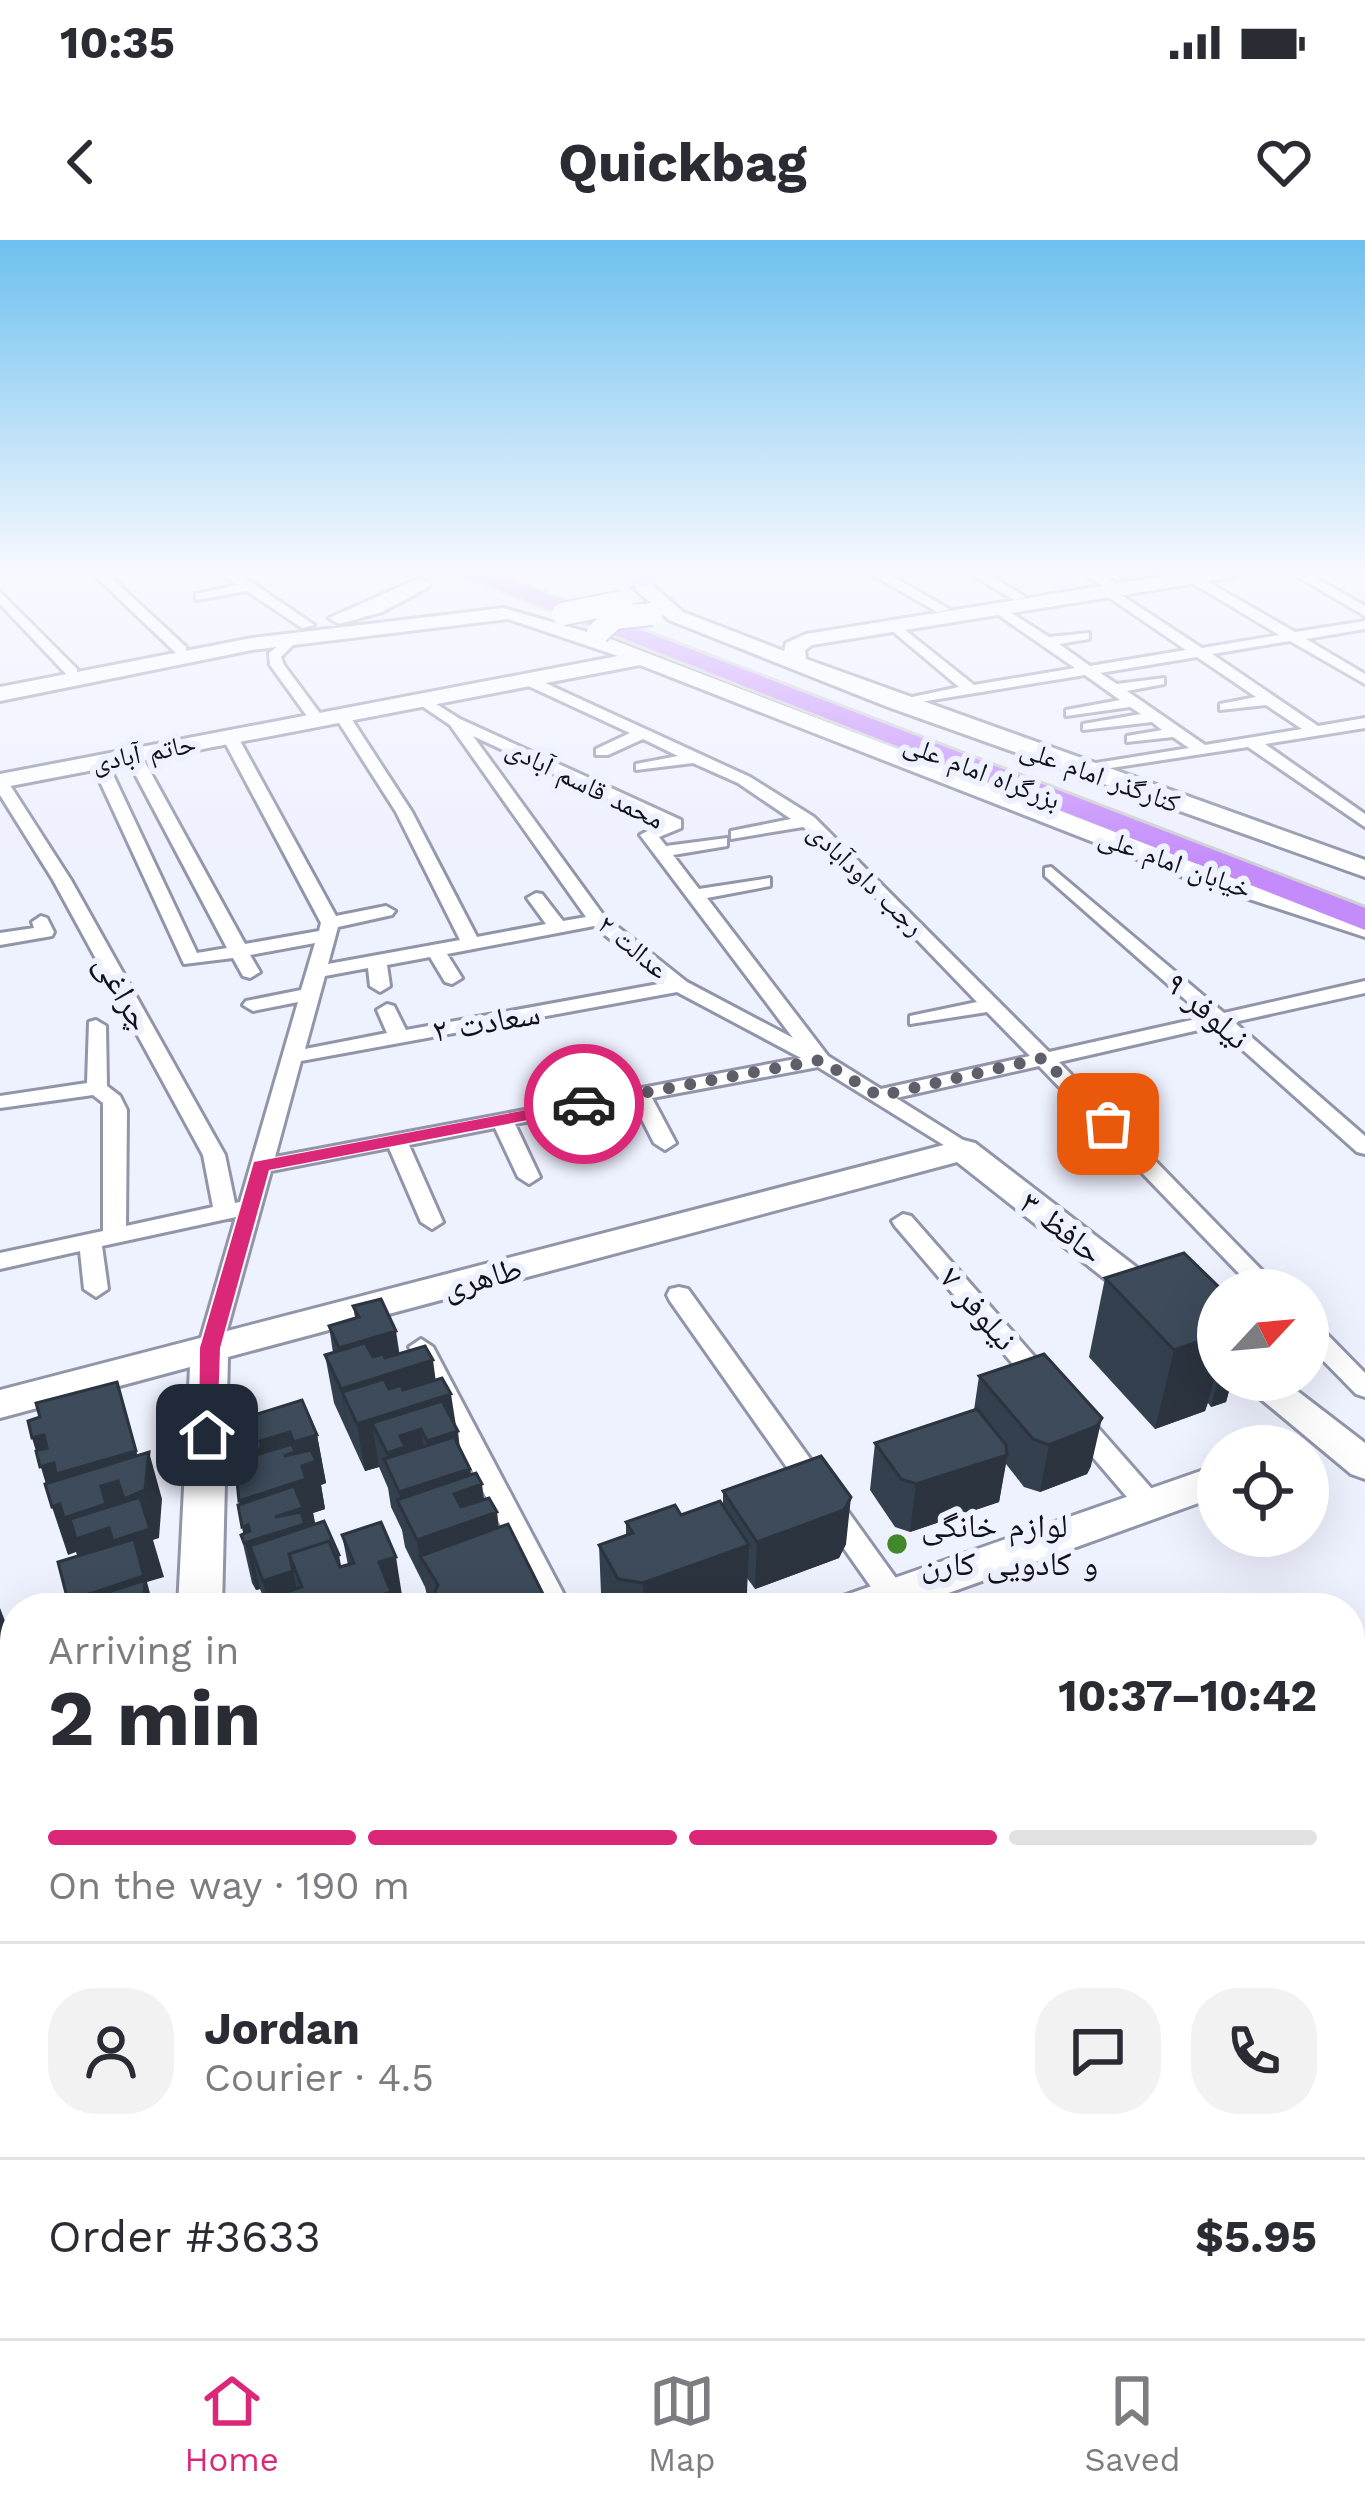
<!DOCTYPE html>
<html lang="en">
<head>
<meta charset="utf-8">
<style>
	:root { --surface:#fff; --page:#f2f2f3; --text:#2b2b33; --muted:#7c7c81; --line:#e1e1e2; --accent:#db2777 }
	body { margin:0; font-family:"Work Sans","Noto Naskh Arabic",sans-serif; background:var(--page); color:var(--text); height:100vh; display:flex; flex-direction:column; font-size:45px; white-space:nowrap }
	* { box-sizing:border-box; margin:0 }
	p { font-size:39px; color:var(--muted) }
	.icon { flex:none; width:66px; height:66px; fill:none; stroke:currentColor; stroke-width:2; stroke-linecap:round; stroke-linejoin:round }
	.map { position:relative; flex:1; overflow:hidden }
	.side { position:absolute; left:0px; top:1353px; width:1365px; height:747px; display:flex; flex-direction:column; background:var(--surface); border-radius:48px 48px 0 0; box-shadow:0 12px 48px #0002 }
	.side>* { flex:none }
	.needle { width:78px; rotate:64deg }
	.controls { position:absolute; left:1197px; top:1029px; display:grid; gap:24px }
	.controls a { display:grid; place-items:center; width:132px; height:132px; border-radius:50%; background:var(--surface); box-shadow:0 12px 48px #0002; font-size:60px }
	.pin { position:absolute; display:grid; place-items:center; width:102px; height:102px; color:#fff; margin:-51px; border-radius:24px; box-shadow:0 6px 18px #0006 }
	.courier { position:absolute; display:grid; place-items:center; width:120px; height:120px; margin:-60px; border:9px solid #db2777; border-radius:50%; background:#fff; color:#222; box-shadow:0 3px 15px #0007 }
	.overview em { font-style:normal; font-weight:700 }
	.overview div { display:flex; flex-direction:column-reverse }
	.overview { display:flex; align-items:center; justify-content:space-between; height:204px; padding:0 48px }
	h1 { font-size:78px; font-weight:700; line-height:90px }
	.bar { display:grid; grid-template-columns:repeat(4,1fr); gap:18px 12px; align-content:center; height:144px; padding:0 48px }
	.bar i { height:15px; border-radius:9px; background:var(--line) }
	.bar .selected { background:var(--accent) }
	.bar p { grid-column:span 4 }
	.line { display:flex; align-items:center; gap:30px; padding:0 48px; border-top:3px solid var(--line) }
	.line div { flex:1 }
	.round { display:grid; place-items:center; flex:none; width:126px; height:126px; border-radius:48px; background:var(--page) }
	.status { display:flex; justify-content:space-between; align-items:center; height:84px; padding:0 60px; background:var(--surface); direction:ltr }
	.status svg { height:33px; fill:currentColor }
	header { display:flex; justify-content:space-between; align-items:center; height:156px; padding:0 48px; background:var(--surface); font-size:54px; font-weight:700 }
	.tab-bar { display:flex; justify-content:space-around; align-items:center; height:168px; border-top:3px solid var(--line); background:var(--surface); font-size:33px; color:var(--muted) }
	.tab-bar a { display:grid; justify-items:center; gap:6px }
	.tab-bar .selected { color:var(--accent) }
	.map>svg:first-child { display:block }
	.built { fill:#e3e7ff }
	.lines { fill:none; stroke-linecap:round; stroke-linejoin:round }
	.street-casing { stroke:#9295aa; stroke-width:6 }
	.secondary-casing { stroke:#9295aa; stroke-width:6 }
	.primary-casing { stroke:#cfcfd1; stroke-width:6 }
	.highway-casing { stroke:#cfcfd1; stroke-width:6 }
	.street { fill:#fff; fill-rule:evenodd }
	.secondary { fill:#fff; fill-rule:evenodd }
	.primary { fill:#dcbafd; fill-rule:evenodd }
	.highway { fill:#c48cfb; fill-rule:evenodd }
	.secondary-bridge-casing { stroke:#9295aa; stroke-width:26; stroke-linecap:butt }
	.secondary-bridge { stroke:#fff; stroke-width:22 }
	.wall { fill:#34404d }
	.shaded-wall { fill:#2b343f; fill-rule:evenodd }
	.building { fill:#3d4b5a; stroke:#2b343f; stroke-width:3 }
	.route { fill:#db2777 }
	.done { stroke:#5e5f69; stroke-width:12; stroke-dasharray:0 21.6 }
	.poi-dot { fill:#43872b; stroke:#eef1fe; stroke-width:4.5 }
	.labels { text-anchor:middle; stroke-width:12; stroke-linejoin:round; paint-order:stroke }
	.far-street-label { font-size:27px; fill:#101119; stroke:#eef1fe }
	.street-label { font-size:33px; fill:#101119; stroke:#eef1fe }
	.poi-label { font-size:33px; fill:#101119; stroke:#eef1fe; text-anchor:start }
</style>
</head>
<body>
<div class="status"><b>10:35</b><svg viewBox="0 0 49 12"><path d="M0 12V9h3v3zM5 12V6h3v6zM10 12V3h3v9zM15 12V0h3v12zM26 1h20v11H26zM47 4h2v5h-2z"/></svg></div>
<header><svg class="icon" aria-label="back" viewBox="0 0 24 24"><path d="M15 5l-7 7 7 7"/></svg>Quickbag<svg class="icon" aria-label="heart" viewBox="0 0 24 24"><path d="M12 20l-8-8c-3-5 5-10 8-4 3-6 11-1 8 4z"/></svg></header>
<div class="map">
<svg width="1365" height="2098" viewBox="0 0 1365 2098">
	<rect width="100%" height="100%" fill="#eef1fe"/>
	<path class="built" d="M15 1706V2004L0 2011V1712Z"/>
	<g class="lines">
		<defs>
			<path id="street" d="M90 331H104L186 407V413H176Z
				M219 331H235L314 385 302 388 247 351 196 360V354L238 345Z
				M866 331H883L949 369 937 372Z
				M966 331H982L1026 357 1014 360Z
				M1078 331H1095L1116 343 1104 346Z
				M1288 331H1304L1365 366V376Z
				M1194 334 1295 392 1365 381V389L1306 399 1365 434V444L1290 401 1212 414 1318 486 1365 478V488L1265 504 1365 574V587L1248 507 1078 533 1076 530 1084 525 1189 508 1173 497 1127 502V496L1162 490 1152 482 1083 490V484L1141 474 1130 467 1066 476V470L1120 460 1085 435 896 466 889 462 959 447 890 389 888 386 895 382 974 445 1075 428 994 372V366L999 365 1049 397 1089 393V399L1059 404 1090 426 1186 410 1104 354V348L1109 347 1202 408 1279 395 1189 341 1187 338ZM1197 417 1256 457 1220 464V470L1266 465 1302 489 1205 505 1127 451 1164 444V438L1117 444 1100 433Z
				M0 352 77 429V435H67L0 364Z
				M292 395 299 399 281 417 284 425 325 480 322 483H312L270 425 269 413Z
				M522 437H532L750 537 814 577 1049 812 1205 777 1045 636V628L1051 627 1224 773 1365 741V753L1234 782 1365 896V914L1357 912 1216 786 1059 822 1281 1050H1255L1039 826 896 858 971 905 974 910 971 915 963 917 818 827 652 858 676 903 665 910 654 903 633 862 515 884 540 937 529 944 518 937 495 888 409 905 443 982 432 989 421 982 389 908 271 931 222 1108 210 1116 198 1108 236 977 102 1006 108 1049 96 1057 84 1049 80 1011 0 1029V1013L103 991V863L93 855 0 868V856L87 843 89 782 96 780 106 786 107 846 120 856 127 870 126 986 213 967 203 915 53 640 0 555V537L8 542 71 640 225 915 235 963 240 962 298 762 253 771 243 765 246 761 301 750 315 703 250 715 260 732 250 738 243 736 233 718 184 724 91 522 93 519 107 522 197 713 227 708 125 515 127 512 141 515 245 704 319 691 321 683 222 497 230 492 238 497 336 676 386 666 395 671 392 675 338 687 328 724 460 700 396 572 334 475 342 470 347 472 412 572 477 697 546 684 527 658 536 653 542 654 563 681 586 677 450 485 413 460 425 457 460 479 681 580V588L659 597 666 606 727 598V606L673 615 699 649 770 638V646L707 658 828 816 881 849 1030 816 987 772 910 784V776L977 762 820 599 803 587 731 599V591L791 579 738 543 693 523 636 530V524L678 516 643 499 608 515H596V509L630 493 522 443ZM473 496 661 584 640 595 793 798 687 742 604 676ZM594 686 664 743 406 790 394 766 387 764 377 770 387 793 305 809 325 736 368 728 370 746 380 752 390 746 387 725 430 717 445 742 452 744 462 738 447 714ZM677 752 801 818 275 917 301 821Z
				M41 676 47 678 54 692 52 696 0 705V693L34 688 32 682Z
				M903 974 911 976 1054 1139 1058 1145 1054 1151H1036L895 986 892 981Z
				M679 1047 688 1049 903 1348 907 1356 903 1364 893 1367 883 1364 670 1061 667 1055 670 1049Z
				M1308 1082 1317 1084 1365 1133V1157L1356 1154 1308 1105Z
				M421 1099 433 1107 571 1368H543L409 1107Z
				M1076 1171 1085 1173 1159 1257 1163 1264 1159 1271H1139L1067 1187 1063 1180 1067 1173Z
				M1365 1444V1470L1350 1476V1450Z
				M487 2085H527L526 2098H486Z
				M885 2085H925V2098H885Z
				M1289 2085H1329L1332 2098H1292Z"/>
			<path id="secondary" d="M1195 331H1243L1234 337 812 405 805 410 806 419 1365 620V637L888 467 669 380 634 348 651 344 683 372 784 411 786 403 806 394Z
				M420 338 430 344 427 348 382 372 339 384 329 378Z
				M503 368 608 398 1206 627 1365 680V697L1188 639 640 425 0 548V534L618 416 508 379 252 410 0 461V447L252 398Z
				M963 900 975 903 1218 1090V1122L1205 1118 957 922 228 1117 222 1368H178L190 1127 0 1178V1150Z
				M1238 1140H1283L1365 1203V1239L1351 1234Z
				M1218 1225V1256L907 1368H836L843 1356Z
				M1350 1567 1365 1568V1610L1350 1609Z
				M15 1646V1692L0 1697V1651Z
				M44 2085H104L101 2098H41Z"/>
			<path id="primary" d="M642 331H664L644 347 633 341Z"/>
			<path id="highway" d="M452 331H487L1365 668V690Z"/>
		</defs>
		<use href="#street" class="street-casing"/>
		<use href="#secondary" class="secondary-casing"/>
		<use href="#primary" class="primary-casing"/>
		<use href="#highway" class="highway-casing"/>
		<use href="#street" class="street"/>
		<use href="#secondary" class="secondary"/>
		<use href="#primary" class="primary"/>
		<use href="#highway" class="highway"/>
		<defs>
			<path id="secondary-bridge" d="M563 374 622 362
				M598 393 614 378 652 374"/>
		</defs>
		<use href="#secondary-bridge" class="secondary-bridge-casing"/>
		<use href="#secondary-bridge" class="secondary-bridge"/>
	</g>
	<path class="wall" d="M1105 1038 1218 1050V1140H1232L1226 1162 1211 1167 1208 1163 1205 1171 1155 1189 1089 1117Z
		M353 1066 399 1113 436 1140 458 1191 460 1209 470 1229 471 1235 484 1259 497 1272 498 1288 550 1368H430L425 1347 405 1307 402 1290 391 1267 388 1248 379 1227 365 1231 334 1163 325 1115 333 1113 329 1086 355 1078Z
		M979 1136 1091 1226 1087 1234 1040 1252 1024 1247 1006 1224 999 1262 910 1292 895 1287 870 1250 875 1203 974 1170Z
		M235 1181 317 1195 326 1243 321 1245 325 1269 313 1273 315 1284 341 1327 348 1325 342 1295 404 1368H267L260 1349 256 1350 252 1343 241 1295 243 1294Z
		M723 1251 846 1304 839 1318 755 1349 747 1338V1353L706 1368H609L601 1353 599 1305 626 1296V1282L681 1275 723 1265Z
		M15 1688V1872L0 1871V1723Z
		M141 2085H262L260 2098H138Z"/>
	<path class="shaded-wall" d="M1218 1089V1125L1205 1171 1155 1189 1174 1110Z
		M396 1091 402 1130 433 1120 438 1158 451 1154 463 1231 470 1229 472 1247 482 1244 486 1276 497 1272 502 1320 420 1316 424 1348 417 1300 402 1269 399 1252 390 1232 387 1213 372 1183 379 1227 365 1231 357 1184 342 1152 349 1196 341 1149 345 1148 339 1108ZM421 1189 427 1201 432 1241 428 1237Z
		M1218 1140H1232L1226 1162 1211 1167Z
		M117 1142 146 1246 149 1212 162 1259 159 1298 153 1300 164 1337 147 1342 154 1368H70L68 1361 80 1325 76 1312 68 1315 52 1267H53L32 1198 44 1195Z
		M1102 1178 1091 1226 1087 1234 1040 1252 1049 1205Z
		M290 1192 302 1240 294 1202 317 1195 326 1243 321 1245 325 1269 313 1273 316 1287 339 1315 348 1363 302 1347 289 1314 301 1368 286 1352 290 1368H269L263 1341 250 1306 260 1349 256 1350 242 1287 245 1286 239 1261 245 1259 235 1217 260 1201Z
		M1007 1215 999 1262 910 1292 916 1244Z
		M851 1257 846 1304 839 1318 755 1349 757 1302Z
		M749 1305 747 1353 706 1368H644L643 1343Z
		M396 1317 404 1368H346L379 1322Z
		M0 1368 15 1407V1433H13L15 1488 0 1493Z
		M15 1587V1616L0 1621V1593Z
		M15 2085H34L30 2098H10Z
		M249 2085H262L260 2098H253Z"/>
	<path class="building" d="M1184 1013 1222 1050H1218V1095L1174 1110 1105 1038Z
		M381 1059 396 1091 339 1108 329 1086 359 1077 353 1066Z
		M365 1103 373 1117 383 1114 385 1118 425 1106 433 1120 341 1149 325 1115Z
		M1044 1114 1102 1178 1097 1186 1049 1205 1033 1199 979 1136Z
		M442 1138 451 1154 357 1184 342 1152 384 1139 389 1149 401 1145 403 1150Z
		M117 1142 136 1211 56 1234 54 1223 40 1227 36 1211 47 1208 44 1195 32 1198 28 1181 40 1177 36 1163Z
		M302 1160 317 1195 294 1202 290 1192 260 1201 262 1208 235 1217V1181Z
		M442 1161 458 1191 427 1201 421 1189 400 1196 405 1207 387 1213 372 1183Z
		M977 1169 1006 1205 1007 1215 916 1244 901 1239 875 1203Z
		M454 1197 470 1229 399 1252 384 1219Z
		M292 1204 295 1212 284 1216 311 1210 316 1221 302 1226 306 1239 239 1261 235 1221Z
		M149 1212 145 1250 124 1259 118 1241 101 1246 106 1264 64 1278 60 1264 52 1267 45 1244Z
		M821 1216 851 1257 844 1270 757 1302 723 1251Z
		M476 1233 482 1244 454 1254 461 1267 489 1258 497 1272 417 1300 397 1260Z
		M294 1246 303 1268 275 1277 301 1272 305 1284 244 1303 241 1295 250 1291 248 1285 242 1287 238 1265Z
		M140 1257 150 1289 113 1301 109 1288 76 1299 70 1279Z
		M720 1261 749 1305 643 1343 618 1339 599 1305 633 1293 626 1282 675 1265 681 1275Z
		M324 1281 339 1315 335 1316 329 1301 289 1314 293 1331 263 1341 250 1306Z
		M381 1282 396 1317 379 1322 391 1352 346 1368H293L286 1352 302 1347 289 1314 329 1301 340 1327 354 1323 342 1295Z
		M508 1284 550 1368H437L432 1359 438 1345 420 1316Z
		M134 1299 144 1336 68 1361 58 1322Z
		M145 1340 143 1368H82L81 1361Z
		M0 1409 7 1437 0 1439Z
		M15 1515V1587L0 1593V1519L8 1537 4 1519Z
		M13 1688H15V1849H0V1723Z
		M15 2014V2083L10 2098H0V2021Z
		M141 2085H249V2087H213L211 2098H138Z"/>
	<linearGradient id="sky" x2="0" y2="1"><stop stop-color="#6dc0ef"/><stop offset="0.53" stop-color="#f7f9ff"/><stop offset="1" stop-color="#f7f9ff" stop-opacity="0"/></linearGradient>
	<rect width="1365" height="625" fill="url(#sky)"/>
	<path class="route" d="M584 859 590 861V868L269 930 220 1108 217 1195 214 1200H199L200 1108 254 922Z"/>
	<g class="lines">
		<path class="done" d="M584 864 820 820 879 856 1043 818 1108 884"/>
	</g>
	<circle class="poi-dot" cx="897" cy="1304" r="12"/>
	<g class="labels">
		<g class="far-street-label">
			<text transform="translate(144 513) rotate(-11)" y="9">حاتم آبادی</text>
			<text transform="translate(982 532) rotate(21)" y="9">بزرگراه امام علی</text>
			<text transform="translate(1100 536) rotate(20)" y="9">کنارگذر امام علی</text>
			<text transform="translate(585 544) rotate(26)" y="9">محمد قاسم آبادی</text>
			<text transform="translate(1175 623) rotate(20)" y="9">خیابان امام علی</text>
			<text transform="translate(866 639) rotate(44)" y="9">رجب داودآبادی</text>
			<text transform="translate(633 707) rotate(40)" y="9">عدالت ۲</text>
		</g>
		<g class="street-label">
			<text transform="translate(124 752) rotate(61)" y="12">چراغی</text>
			<text transform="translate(1208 770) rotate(41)" y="12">نیلوفر ۹</text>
			<text transform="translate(486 781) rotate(-10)" y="12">سعادت ۲</text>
			<text transform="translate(1062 987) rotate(38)" y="12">حافظ ۳</text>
			<text transform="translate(482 1037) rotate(-15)" y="12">طاهری</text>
			<text transform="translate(979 1068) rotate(49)" y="12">نیلوفر ۷</text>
		</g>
		<g class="poi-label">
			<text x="921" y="1297">لوازم خانگی<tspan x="921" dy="38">و کادویی کارن</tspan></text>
		</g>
	</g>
</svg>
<div class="controls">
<a><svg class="needle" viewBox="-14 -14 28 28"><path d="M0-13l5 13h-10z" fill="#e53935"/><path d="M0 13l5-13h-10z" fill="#7c7c81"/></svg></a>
<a><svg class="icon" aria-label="locate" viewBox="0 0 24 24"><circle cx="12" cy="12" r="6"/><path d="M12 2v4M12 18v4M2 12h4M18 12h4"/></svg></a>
</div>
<div class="pin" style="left:1108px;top:884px;background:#ea580c"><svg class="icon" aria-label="bag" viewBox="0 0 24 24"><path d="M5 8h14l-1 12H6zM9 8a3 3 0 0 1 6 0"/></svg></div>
<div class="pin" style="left:207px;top:1195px;background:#1f2937"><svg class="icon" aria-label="home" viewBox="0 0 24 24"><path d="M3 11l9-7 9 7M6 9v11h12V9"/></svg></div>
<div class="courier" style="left:584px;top:864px"><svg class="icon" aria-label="car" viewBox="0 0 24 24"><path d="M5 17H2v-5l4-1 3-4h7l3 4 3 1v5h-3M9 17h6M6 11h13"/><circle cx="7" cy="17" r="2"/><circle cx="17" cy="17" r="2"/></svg></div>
<section class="side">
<div class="overview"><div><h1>2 min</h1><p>Arriving in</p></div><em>10:37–10:42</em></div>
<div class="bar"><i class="selected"></i><i class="selected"></i><i class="selected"></i><i></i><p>On the way · 190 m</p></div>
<div class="line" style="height:216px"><a class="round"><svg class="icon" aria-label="person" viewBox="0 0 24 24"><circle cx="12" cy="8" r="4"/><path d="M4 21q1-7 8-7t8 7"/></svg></a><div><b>Jordan</b><p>Courier · 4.5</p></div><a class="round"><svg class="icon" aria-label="chat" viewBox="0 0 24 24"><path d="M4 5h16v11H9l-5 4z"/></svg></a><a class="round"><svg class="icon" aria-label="phone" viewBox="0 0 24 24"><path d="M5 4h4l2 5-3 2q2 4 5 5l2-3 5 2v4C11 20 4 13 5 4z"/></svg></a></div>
<div class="line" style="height:156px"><div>Order #3633</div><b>$5.95</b></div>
</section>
</div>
<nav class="tab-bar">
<a class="selected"><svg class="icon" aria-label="home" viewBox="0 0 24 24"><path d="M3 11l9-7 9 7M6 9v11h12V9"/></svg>Home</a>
<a><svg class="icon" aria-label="map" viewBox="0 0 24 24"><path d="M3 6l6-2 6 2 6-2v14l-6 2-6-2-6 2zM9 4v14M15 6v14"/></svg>Map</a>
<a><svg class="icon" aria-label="saved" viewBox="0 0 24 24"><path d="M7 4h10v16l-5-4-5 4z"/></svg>Saved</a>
</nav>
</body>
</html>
